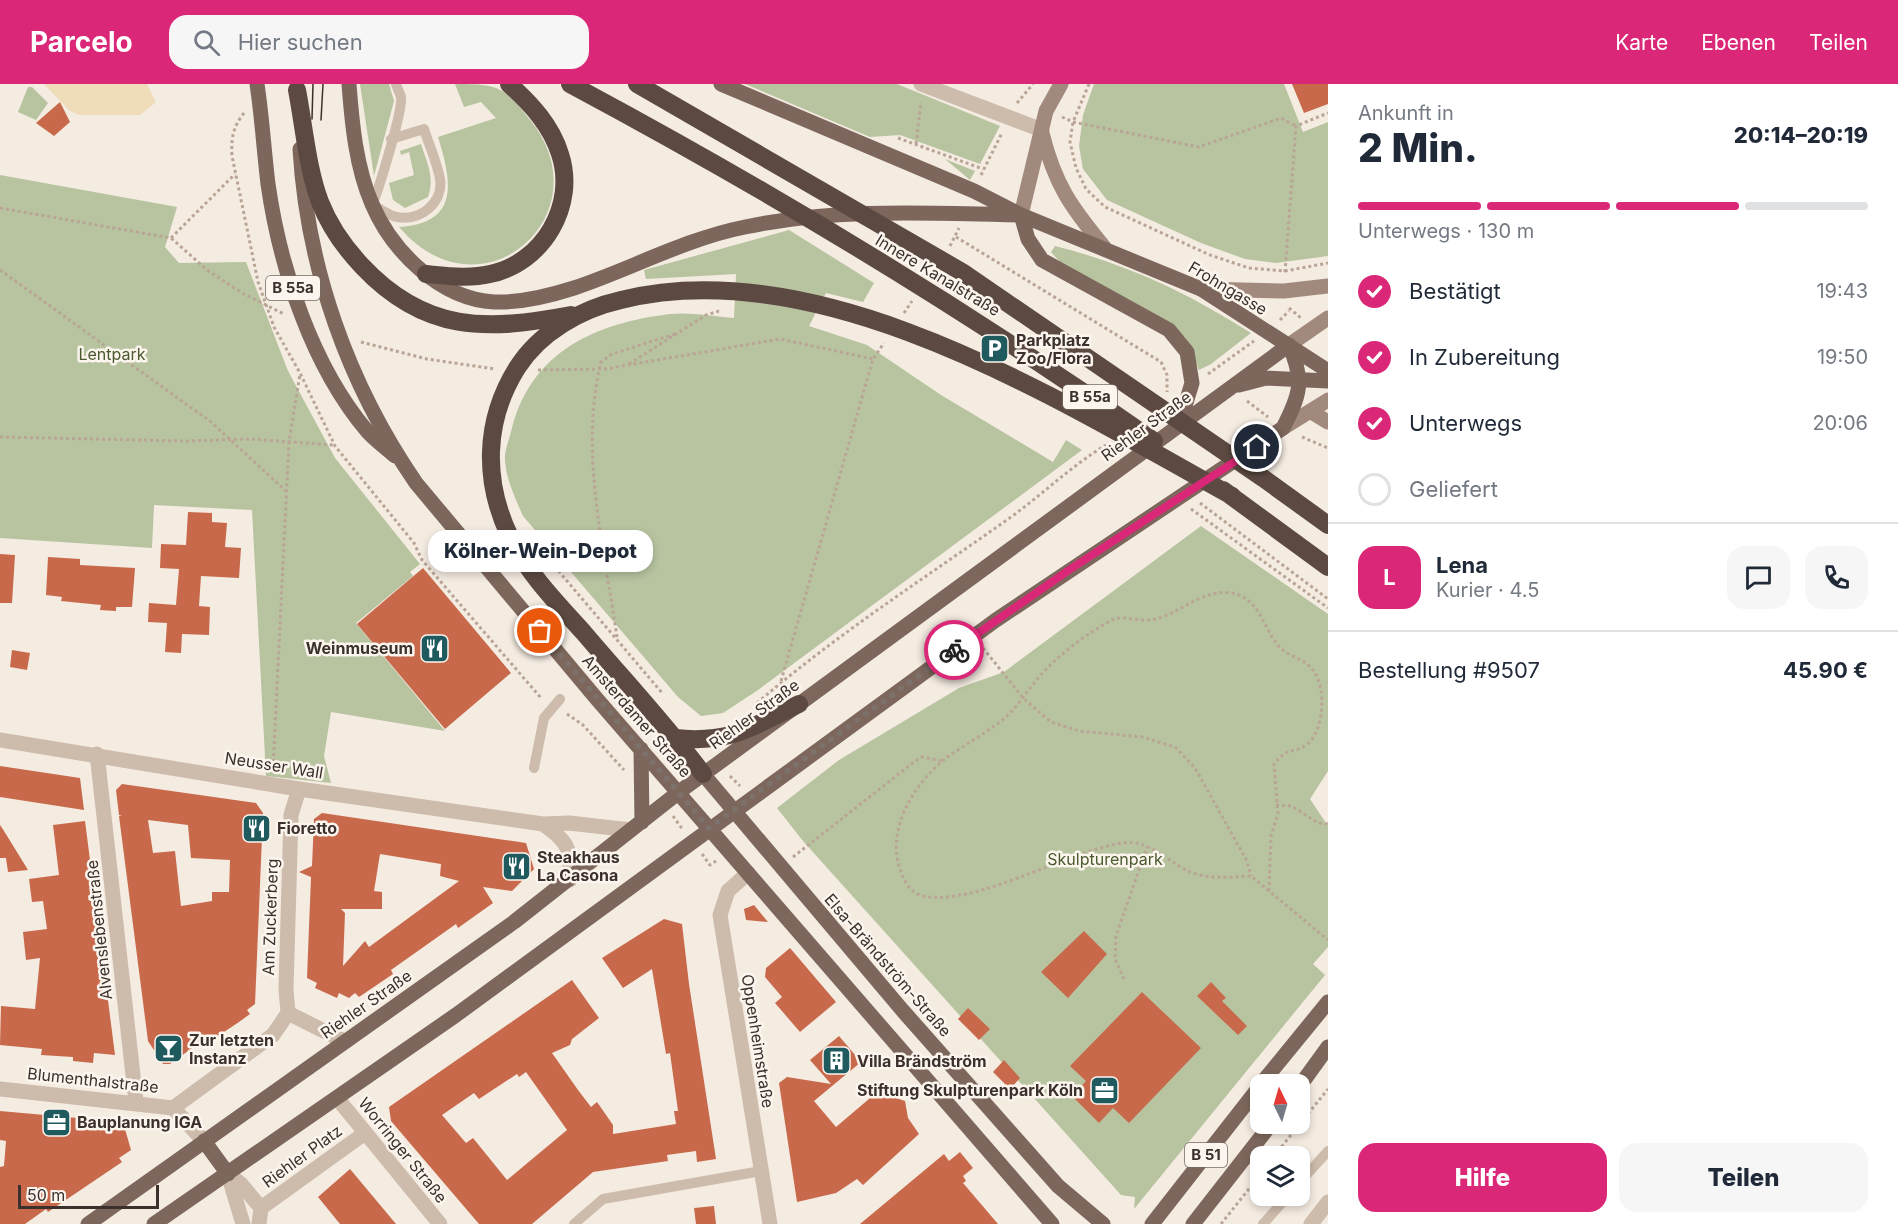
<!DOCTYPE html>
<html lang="de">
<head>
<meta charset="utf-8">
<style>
	:root { --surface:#fff; --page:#f6f6f7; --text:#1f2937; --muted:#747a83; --line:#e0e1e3; --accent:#db2777 }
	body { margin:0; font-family:Inter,sans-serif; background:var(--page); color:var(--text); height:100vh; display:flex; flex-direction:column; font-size:22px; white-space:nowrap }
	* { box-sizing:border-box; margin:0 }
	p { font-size:20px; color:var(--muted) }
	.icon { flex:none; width:33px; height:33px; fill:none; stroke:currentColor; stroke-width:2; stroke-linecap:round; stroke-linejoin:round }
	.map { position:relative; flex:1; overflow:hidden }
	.details { display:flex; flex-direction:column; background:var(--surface); width:570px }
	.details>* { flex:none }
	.needle { width:39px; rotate:355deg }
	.tools { position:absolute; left:1250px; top:990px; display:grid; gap:12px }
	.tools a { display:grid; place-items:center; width:60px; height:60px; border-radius:12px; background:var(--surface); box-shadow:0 3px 9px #0003; font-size:30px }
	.scale { position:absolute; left:18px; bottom:15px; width:141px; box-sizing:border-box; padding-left:6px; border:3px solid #3b302b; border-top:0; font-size:16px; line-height:21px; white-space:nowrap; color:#3b302b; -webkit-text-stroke:4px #fbf5ee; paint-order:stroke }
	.pin { position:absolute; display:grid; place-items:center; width:51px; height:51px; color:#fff; margin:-26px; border:3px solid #fff; border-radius:50%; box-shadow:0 2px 6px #0007 }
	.courier { position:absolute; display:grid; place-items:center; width:60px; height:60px; margin:-30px; border:4px solid #db2777; border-radius:50%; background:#fff; color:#222; box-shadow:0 2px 8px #0007 }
	.bubble { position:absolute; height:42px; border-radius:18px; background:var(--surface); box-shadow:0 3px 9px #0003; font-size:20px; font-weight:800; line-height:42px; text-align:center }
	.overview em { font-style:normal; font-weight:800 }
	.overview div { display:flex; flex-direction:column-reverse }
	.overview { display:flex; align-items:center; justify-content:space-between; height:102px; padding:0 30px }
	h1 { font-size:39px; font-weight:800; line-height:45px }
	.bar { display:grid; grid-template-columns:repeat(4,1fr); gap:9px 6px; align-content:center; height:72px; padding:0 30px }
	.bar i { height:8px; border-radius:4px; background:var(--line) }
	.bar .on { background:var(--accent) }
	.bar p { grid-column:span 4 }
	.line { display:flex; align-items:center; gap:15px; padding:0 30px; border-top:2px solid var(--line) }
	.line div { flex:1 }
	.round { display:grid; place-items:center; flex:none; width:63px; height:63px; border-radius:18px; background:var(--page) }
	ol { padding:0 30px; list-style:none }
	li { display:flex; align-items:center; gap:18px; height:66px }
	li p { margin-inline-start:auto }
	li .icon { padding:6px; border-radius:50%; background:var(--accent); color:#fff; stroke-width:4 }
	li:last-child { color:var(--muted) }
	li i { width:33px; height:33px; border:3px solid var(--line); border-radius:50% }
	.primary-button { display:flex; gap:12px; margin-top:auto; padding:12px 30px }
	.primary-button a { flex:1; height:69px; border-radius:18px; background:var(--accent); color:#fff; font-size:24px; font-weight:800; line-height:69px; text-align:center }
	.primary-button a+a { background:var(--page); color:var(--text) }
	header { display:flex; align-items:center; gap:36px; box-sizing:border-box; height:84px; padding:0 30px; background:var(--accent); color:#fff }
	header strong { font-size:28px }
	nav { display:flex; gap:33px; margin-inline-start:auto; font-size:21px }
	.search { width:420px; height:54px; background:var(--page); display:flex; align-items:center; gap:15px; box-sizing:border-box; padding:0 21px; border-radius:18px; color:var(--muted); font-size:22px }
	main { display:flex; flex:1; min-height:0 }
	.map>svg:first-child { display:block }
	.green { fill:#b8c4a0 }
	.sand { fill:#efdcb8 }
	.building { fill:#c8694b; fill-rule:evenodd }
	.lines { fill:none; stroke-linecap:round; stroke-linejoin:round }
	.path { stroke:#b9a596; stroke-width:3; stroke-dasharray:3 3; stroke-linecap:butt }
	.lane { stroke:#cdbbac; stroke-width:10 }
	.street { stroke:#cdbbac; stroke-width:15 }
	.secondary { stroke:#a18a7d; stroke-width:15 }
	.primary { stroke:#7d675c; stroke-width:15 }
	.highway { stroke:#5c4a42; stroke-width:18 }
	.tram { stroke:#3b302b; stroke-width:1.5 }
	.done { stroke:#7c716b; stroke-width:6; stroke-dasharray:0 10.8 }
	.route { stroke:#db2777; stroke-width:8 }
	.labels { text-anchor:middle; stroke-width:5; stroke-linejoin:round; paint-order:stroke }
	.shield { fill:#fbf5ee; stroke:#756b66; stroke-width:1.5 }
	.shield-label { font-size:15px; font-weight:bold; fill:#3b302b }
	.street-label { font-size:16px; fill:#3b302b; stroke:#fbf5ee }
	.poi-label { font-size:16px; font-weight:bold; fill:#3b302b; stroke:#fbf5ee; text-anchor:start }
	.park-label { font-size:16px; fill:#4a5a2e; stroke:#fbf5ee }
</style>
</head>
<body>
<header>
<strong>Parcelo</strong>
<div class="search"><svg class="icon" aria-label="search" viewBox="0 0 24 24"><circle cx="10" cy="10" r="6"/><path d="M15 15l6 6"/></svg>Hier suchen</div>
<nav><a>Karte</a><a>Ebenen</a><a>Teilen</a></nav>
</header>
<main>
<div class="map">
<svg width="1328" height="1140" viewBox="0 0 1328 1140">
	<rect width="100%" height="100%" fill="#f4ebe1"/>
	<path class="green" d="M360 0H389L394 17 374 92Z
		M455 0C498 0 504 2 531 37 605 131 481 239 399 143 460 139 452 98 438 53L496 34 481 18 464 23Z
		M745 0H897L1000 42 980 80 900 51 870 53Z
		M1094 0H1284L1303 48 1328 38V172L1276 179 1245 175 1201 159 1107 116 1083 85 1079 62 1083 31Z
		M28 3H32L48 19 36 36 18 28Z
		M421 60C427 79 435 93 428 113L405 124 393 116 389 99 414 91 409 68 401 71 400 67Z
		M945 75 975 87 970 96Z
		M0 91 177 123 165 163 179 179 246 178 288 287 335 374 420 480 410 488 413 492 356 539 445 647 331 628 324 672 331 699 266 692 252 426 154 421 152 464 0 454Z
		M789 146 874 199 863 218 826 209 809 242 867 261 941 311 1053 378 1066 356 1082 366 758 606 723 629 701 632 678 613 523 432C515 414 504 391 505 371 506 362 510 353 512 344 532 267 596 239 670 230 690 228 713 232 734 234L736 190 646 195 644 186Z
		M1055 162C1127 180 1188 209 1251 249L1211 280 1199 286 1186 255 1174 241 1060 178 1051 168Z
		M1201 442 1328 530V687L1310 715 1328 742V863L1313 880 1325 891 1134 1125 1135 1113 1121 1111 803 757 777 724 839 676 959 604 1004 588Z"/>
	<path class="sand" d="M44 0H147L156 18 140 31H79L70 27Z"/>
	<path class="building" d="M1292 0H1328V20L1304 29Z
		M60 18 70 38 54 52 36 39Z
		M188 428 212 429V438L227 439 225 463 241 464 239 494 201 492 199 522 210 523 209 551 182 550 181 569 165 568 167 539 148 538 149 519 176 521 179 485 160 484 161 460 186 461Z
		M0 470 15 471 12 519H0Z
		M48 473 80 475V481L135 484 132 523H116V527L100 526 101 521 61 517 62 513 46 511Z
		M423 484 511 589 445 645 357 540Z
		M12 566 30 569 27 586 10 583Z
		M0 682 80 694 84 726 0 713Z
		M122 700 256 719 263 729 255 920 247 926 250 930 239 938 212 956 209 952 170 980H163L148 957 119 732H122L119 731 116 706ZM148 736 188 741 191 774 230 776 229 808H212V817L181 822 175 767 153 769Z
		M322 729 526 759 534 785 512 807 483 803 493 819 458 844 456 840 391 886 393 890 359 913 355 909 349 914 339 909 337 914 315 904 317 899 307 894 311 793 299 788 312 782 314 735ZM380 770 441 780 440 792 459 797 369 863 365 857 343 882 345 829 341 825H382V808L374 807Z
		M85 737 115 971 94 969 93 979 73 977V973L41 971 42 965 0 961 1 922 35 925 40 874 26 876 23 848 47 845 43 817 32 818 29 795 59 791 53 741Z
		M0 741 4 747 28 786 8 788 6 774H0Z
		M754 821 768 838 746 836 744 825Z
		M664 835 682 840 689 900 716 1075 697 1078 696 1067 667 1071 668 1077 593 1088 532 1140H479L391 1037 389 1023 572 896 599 934 572 955 570 961 552 969 578 1006 591 1023 597 1018 613 1041V1050L676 1040 674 1027H678L670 969 666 970 652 885 623 904 602 874ZM526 988 567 1046 507 1096 473 1054 466 1059 442 1031 474 1009 479 1015 517 990 519 993Z
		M1084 847 1107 870 1068 914 1041 888Z
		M790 864 836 918 800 948 775 919 782 913 765 893 766 884Z
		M1211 898 1226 914 1222 917 1247 942 1238 951 1197 912Z
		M1142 908 1201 964 1129 1039 1113 1024 1099 1039 1072 1012 1086 997 1070 982Z
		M968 924 990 945 979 956 958 935Z
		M839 952 861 978 814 1017 836 1043 883 1003 890 1012 905 1017 908 1034 919 1050 863 1101 857 1095 836 1109 797 1118 779 999 787 993 831 1000 810 976Z
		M1004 976 1020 994 1010 1005 993 988Z
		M0 1027 123 1038 131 1066 119 1074 122 1078 48 1128 46 1125 25 1140H0V1083L4 1082 6 1057 0 1056Z
		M960 1068 973 1084 963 1092 966 1097 963 1099 998 1140H860L944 1070 949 1077Z
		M350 1085 396 1140H340L318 1113Z
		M714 1122 716 1140H696L694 1124Z"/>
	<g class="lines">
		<path class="path" d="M1089 0 1073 38 1070 58 1076 84 1086 105 1105 123 1210 171 1249 184 1285 187 1328 179
			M1017 19 1033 0
			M244 29C233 43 231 54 232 72L258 198 274 243 300 289 335 362 414 459 422 476 541 614
			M1062 33 1073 38 1199 63 1281 34 1296 42
			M898 54 983 85
			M916 60 921 18
			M981 91 1002 49
			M0 124 171 154 207 186 244 210 284 230
			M956 153 1161 278 1167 291V308
			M171 154 235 90
			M950 162 959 144
			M0 186 211 338 287 408
			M1285 188 1296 42 1328 29
			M1289 224 1301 234
			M904 229 912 217
			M1280 236 1289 227
			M361 258 427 275 495 285
			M629 280 706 231 719 227
			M538 286 605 285 780 255 873 275
			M1208 290 1254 257
			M1247 317 1268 333
			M0 353 185 357 250 355 334 361
			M1302 353 1328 364
			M1200 419 1328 515
			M1191 425 1328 524
			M539 464 663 610
			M617 553C604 464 579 366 601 278L612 270 675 250
			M983 564 1024 615 1051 638 1079 647 1142 653 1175 663 1195 684 1247 777 1251 792
			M781 597 873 275 884 259
			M757 619C837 550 925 494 1011 433 1043 410 1071 382 1106 361
			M567 630 583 641 624 686
			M273 684 289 358 300 290
			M730 692 740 702
			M1276 721 1292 722 1318 739 1328 740
			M673 732 683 746
			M702 770 710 781 716 777
			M793 773 914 678 922 673 943 677
			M1269 807 1271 752 1278 729 1274 680C1291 660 1292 671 1306 661 1324 649 1326 606 1315 589 1309 579 1299 575 1289 570 1264 558 1265 514 1231 509 1202 505 1181 529 1155 535 1142 539 1123 530 1112 536 1087 549 1057 572 1039 593 1028 606 1020 619 1008 631 989 648 965 660 945 675 914 700 886 745 900 785 904 797 910 809 923 812 974 823 1066 768 1122 759 1151 754 1171 783 1196 790 1214 795 1233 793 1251 792L1328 856
			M1124 895 1115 875 1116 852 1147 763
			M1274 1072 1328 1005
			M1221 1140 1260 1091"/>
		<path class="lane" d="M391 55 424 45C429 61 437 78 440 95 444 120 417 140 393 132 386 129 379 124 372 121 379 105 403 26 401 13 400 9 397 4 396 0
			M534 684 544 634 560 615
			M1299 1099 1328 1067
			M574 1140 603 1115 761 1087
			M1263 1140 1288 1112"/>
		<path class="street" d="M921 0 1042 46
			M0 656 299 705 543 740 569 739 631 746
			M97 670 136 1018
			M543 740C569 758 571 765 570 796
			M748 789 728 807 720 831 770 1140
			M288 929 286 905 291 731 299 705
			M288 929 344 957
			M0 1005 173 1024 204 1057
			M337 1014 440 1140
			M173 1024 273 951 288 929
			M228 1090 241 1100 261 1124 259 1140
			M228 1090 243 1140
			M261 1124 365 1049
			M1311 1140 1328 1118"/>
		<path class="secondary" d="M1042 49C1055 101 1071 123 1104 163
			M1021 131 1046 27 1061 0
			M1201 205 1284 207 1328 202
			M1289 261 1328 234
			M1310 327 1328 338
			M1283 344 1328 316"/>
		<path class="primary" d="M257 0C262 33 264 67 268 100 280 184 312 282 367 347 375 356 386 364 395 372
			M349 0C352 40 356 83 372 120 392 167 440 215 494 218 520 219 549 212 574 204 631 185 685 155 745 143 834 124 930 129 1021 131
			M721 0 974 107 1021 131 1201 205 1328 287
			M300 65C307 184 348 300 416 399L596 614 1052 1140
			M1021 131 1028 155 1042 176 1169 246 1187 268 1192 299 1180 338
			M1239 301 1266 294 1328 297
			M641 665 642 738
			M703 690 903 927 1058 1102 1103 1140
			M1261 1000 1328 918
			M1299 1003 1328 963
			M204 1057 228 1090
			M88 1140 514 838 679 708 1289 261
			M154 1140 456 931 996 536 1283 344C1300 311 1305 297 1289 261
			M1152 1140 1260 1002
			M1193 1140 1271 1040"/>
		<path class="highway" d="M570 0C772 108 967 226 1154 357
			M637 0 962 188 1263 394 1328 441
			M297 6C304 42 307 83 320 118 329 141 345 164 362 182 425 249 486 247 571 231
			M426 190C447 192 469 195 490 190 543 179 577 121 560 70 551 41 531 20 509 0
			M1223 406 1328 483
			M675 654C730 660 752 643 799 620
			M703 690C666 641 624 596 584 549 557 519 528 490 510 453 483 397 484 337 517 284 540 248 581 225 621 216 823 166 1062 318 1232 412"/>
		<path class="tram" d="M312 35 313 0
			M321 36 323 0"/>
	</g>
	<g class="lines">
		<path class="done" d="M540 547 709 744 954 566"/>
		<path class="route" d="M954 566 1069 486 1257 363"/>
	</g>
	<defs>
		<symbol id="parking-square" viewBox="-11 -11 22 22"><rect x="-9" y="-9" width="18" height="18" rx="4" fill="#1f5a5e" stroke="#fbf5ee"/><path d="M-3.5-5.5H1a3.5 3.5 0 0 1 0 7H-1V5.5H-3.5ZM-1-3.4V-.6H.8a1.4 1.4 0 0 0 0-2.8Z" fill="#fff"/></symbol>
		<symbol id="restaurant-square" viewBox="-11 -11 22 22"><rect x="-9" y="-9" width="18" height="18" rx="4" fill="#1f5a5e" stroke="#fbf5ee"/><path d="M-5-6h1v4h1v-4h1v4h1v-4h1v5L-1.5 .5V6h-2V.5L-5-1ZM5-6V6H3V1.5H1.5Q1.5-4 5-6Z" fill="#fff"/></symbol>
		<symbol id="bar-square" viewBox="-11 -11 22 22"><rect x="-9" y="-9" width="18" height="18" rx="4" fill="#1f5a5e" stroke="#fbf5ee"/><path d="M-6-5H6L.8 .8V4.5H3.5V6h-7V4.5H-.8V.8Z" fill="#fff"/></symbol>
		<symbol id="building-square" viewBox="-11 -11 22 22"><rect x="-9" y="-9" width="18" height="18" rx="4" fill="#1f5a5e" stroke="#fbf5ee"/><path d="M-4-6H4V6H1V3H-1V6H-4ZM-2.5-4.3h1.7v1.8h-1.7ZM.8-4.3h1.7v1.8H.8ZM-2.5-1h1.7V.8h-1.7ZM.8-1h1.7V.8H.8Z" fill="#fff"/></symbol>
		<symbol id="office-square" viewBox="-11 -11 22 22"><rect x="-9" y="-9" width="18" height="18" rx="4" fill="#1f5a5e" stroke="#fbf5ee"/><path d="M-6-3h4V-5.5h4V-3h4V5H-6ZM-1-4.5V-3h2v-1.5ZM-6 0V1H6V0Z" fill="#fff"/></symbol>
	</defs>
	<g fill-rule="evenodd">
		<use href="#parking-square" x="978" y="248" width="33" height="33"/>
		<use href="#restaurant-square" x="418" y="548" width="33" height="33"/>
		<use href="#restaurant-square" x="240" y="728" width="33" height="33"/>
		<use href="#restaurant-square" x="500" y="766" width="33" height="33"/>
		<use href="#bar-square" x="152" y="948" width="33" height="33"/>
		<use href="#building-square" x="820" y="960" width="33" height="33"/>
		<use href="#office-square" x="1088" y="990" width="33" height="33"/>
		<use href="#office-square" x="40" y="1022" width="33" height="33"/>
	</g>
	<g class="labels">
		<g class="shield">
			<rect x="266" y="192" width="54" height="24" rx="4.5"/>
			<rect x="1063" y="301" width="54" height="24" rx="4.5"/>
			<rect x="1185" y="1059" width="42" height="24" rx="4.5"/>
		</g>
		<g class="shield-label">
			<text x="293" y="209">B 55a</text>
			<text x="1090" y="318">B 55a</text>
			<text x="1206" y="1076">B 51</text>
		</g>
		<g class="street-label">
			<text transform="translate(938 191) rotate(31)" y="6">Innere Kanalstraße</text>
			<text transform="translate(1228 204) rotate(31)" y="6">Frohngasse</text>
			<text transform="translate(1146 342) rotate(-36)" y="6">Riehler Straße</text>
			<text transform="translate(754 630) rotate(-36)" y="6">Riehler Straße</text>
			<text transform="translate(637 632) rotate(49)" y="6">Amsterdamer Straße</text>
			<text transform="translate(274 681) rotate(9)" y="6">Neusser Wall</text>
			<text transform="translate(270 833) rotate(-88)" y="6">Am Zuckerberg</text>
			<text transform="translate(99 846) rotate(-96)" y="6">Alvenslebenstraße</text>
			<text transform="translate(888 881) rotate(49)" y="6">Elsa-Brändström-Straße</text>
			<text transform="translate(366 920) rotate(-35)" y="6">Riehler Straße</text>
			<text transform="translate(758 957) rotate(81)" y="6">Oppenheimstraße</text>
			<text transform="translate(93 996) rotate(6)" y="6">Blumenthalstraße</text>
			<text transform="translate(403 1066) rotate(51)" y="6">Worringer Straße</text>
			<text transform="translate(302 1072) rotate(-36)" y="6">Riehler Platz</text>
		</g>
		<g class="poi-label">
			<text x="1016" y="262">Parkplatz<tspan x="1016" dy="18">Zoo/Flora</tspan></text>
			<text x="413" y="570" text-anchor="end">Weinmuseum</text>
			<text x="277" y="750">Fioretto</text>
			<text x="537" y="779">Steakhaus<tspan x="537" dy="18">La Casona</tspan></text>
			<text x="189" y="962">Zur letzten<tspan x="189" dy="18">Instanz</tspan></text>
			<text x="857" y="983">Villa Brändström</text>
			<text x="1083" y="1012" text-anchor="end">Stiftung Skulpturenpark Köln</text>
			<text x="77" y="1044">Bauplanung IGA</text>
		</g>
		<g class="park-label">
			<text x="112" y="276">Lentpark</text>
			<text x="1105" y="781">Skulpturenpark</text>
		</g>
	</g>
</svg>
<div class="tools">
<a><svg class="needle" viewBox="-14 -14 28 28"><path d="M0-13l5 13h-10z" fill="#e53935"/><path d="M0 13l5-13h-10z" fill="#747a83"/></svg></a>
<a><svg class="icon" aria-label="layers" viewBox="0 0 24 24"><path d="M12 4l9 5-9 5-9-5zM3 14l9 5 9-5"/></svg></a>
</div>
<div class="scale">50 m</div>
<div class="pin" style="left:540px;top:547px;background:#ea580c"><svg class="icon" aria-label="bag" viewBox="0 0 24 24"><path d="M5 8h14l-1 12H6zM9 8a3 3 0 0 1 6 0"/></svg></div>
<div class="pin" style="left:1257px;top:363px;background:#1f2937"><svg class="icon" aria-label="home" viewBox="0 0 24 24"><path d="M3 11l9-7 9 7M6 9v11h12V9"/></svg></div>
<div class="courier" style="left:954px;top:566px"><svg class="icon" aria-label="bike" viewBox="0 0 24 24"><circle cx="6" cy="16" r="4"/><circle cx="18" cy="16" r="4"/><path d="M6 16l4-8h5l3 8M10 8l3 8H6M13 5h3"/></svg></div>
<div class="bubble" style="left:428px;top:446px;width:225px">Kölner-Wein-Depot</div>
</div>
<section class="details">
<div class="overview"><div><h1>2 Min.</h1><p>Ankunft in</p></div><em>20:14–20:19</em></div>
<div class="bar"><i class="on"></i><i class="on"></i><i class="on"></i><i></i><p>Unterwegs · 130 m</p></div>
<ol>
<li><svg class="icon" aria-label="check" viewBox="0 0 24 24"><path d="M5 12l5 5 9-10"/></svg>Bestätigt<p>19:43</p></li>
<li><svg class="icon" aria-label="check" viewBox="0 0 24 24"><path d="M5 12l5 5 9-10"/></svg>In Zubereitung<p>19:50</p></li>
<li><svg class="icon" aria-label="check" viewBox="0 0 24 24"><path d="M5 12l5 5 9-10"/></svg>Unterwegs<p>20:06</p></li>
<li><i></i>Geliefert</li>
</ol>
<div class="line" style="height:108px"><b class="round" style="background:var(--accent);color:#fff">L</b><div><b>Lena</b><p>Kurier · 4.5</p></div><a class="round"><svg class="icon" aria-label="chat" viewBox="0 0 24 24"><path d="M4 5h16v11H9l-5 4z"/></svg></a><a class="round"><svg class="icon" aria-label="phone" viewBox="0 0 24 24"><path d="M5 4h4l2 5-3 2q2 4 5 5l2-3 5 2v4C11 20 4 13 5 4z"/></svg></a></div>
<div class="line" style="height:78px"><div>Bestellung #9507</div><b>45.90 €</b></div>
<div class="primary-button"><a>Hilfe</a><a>Teilen</a></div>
</section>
</main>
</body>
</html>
